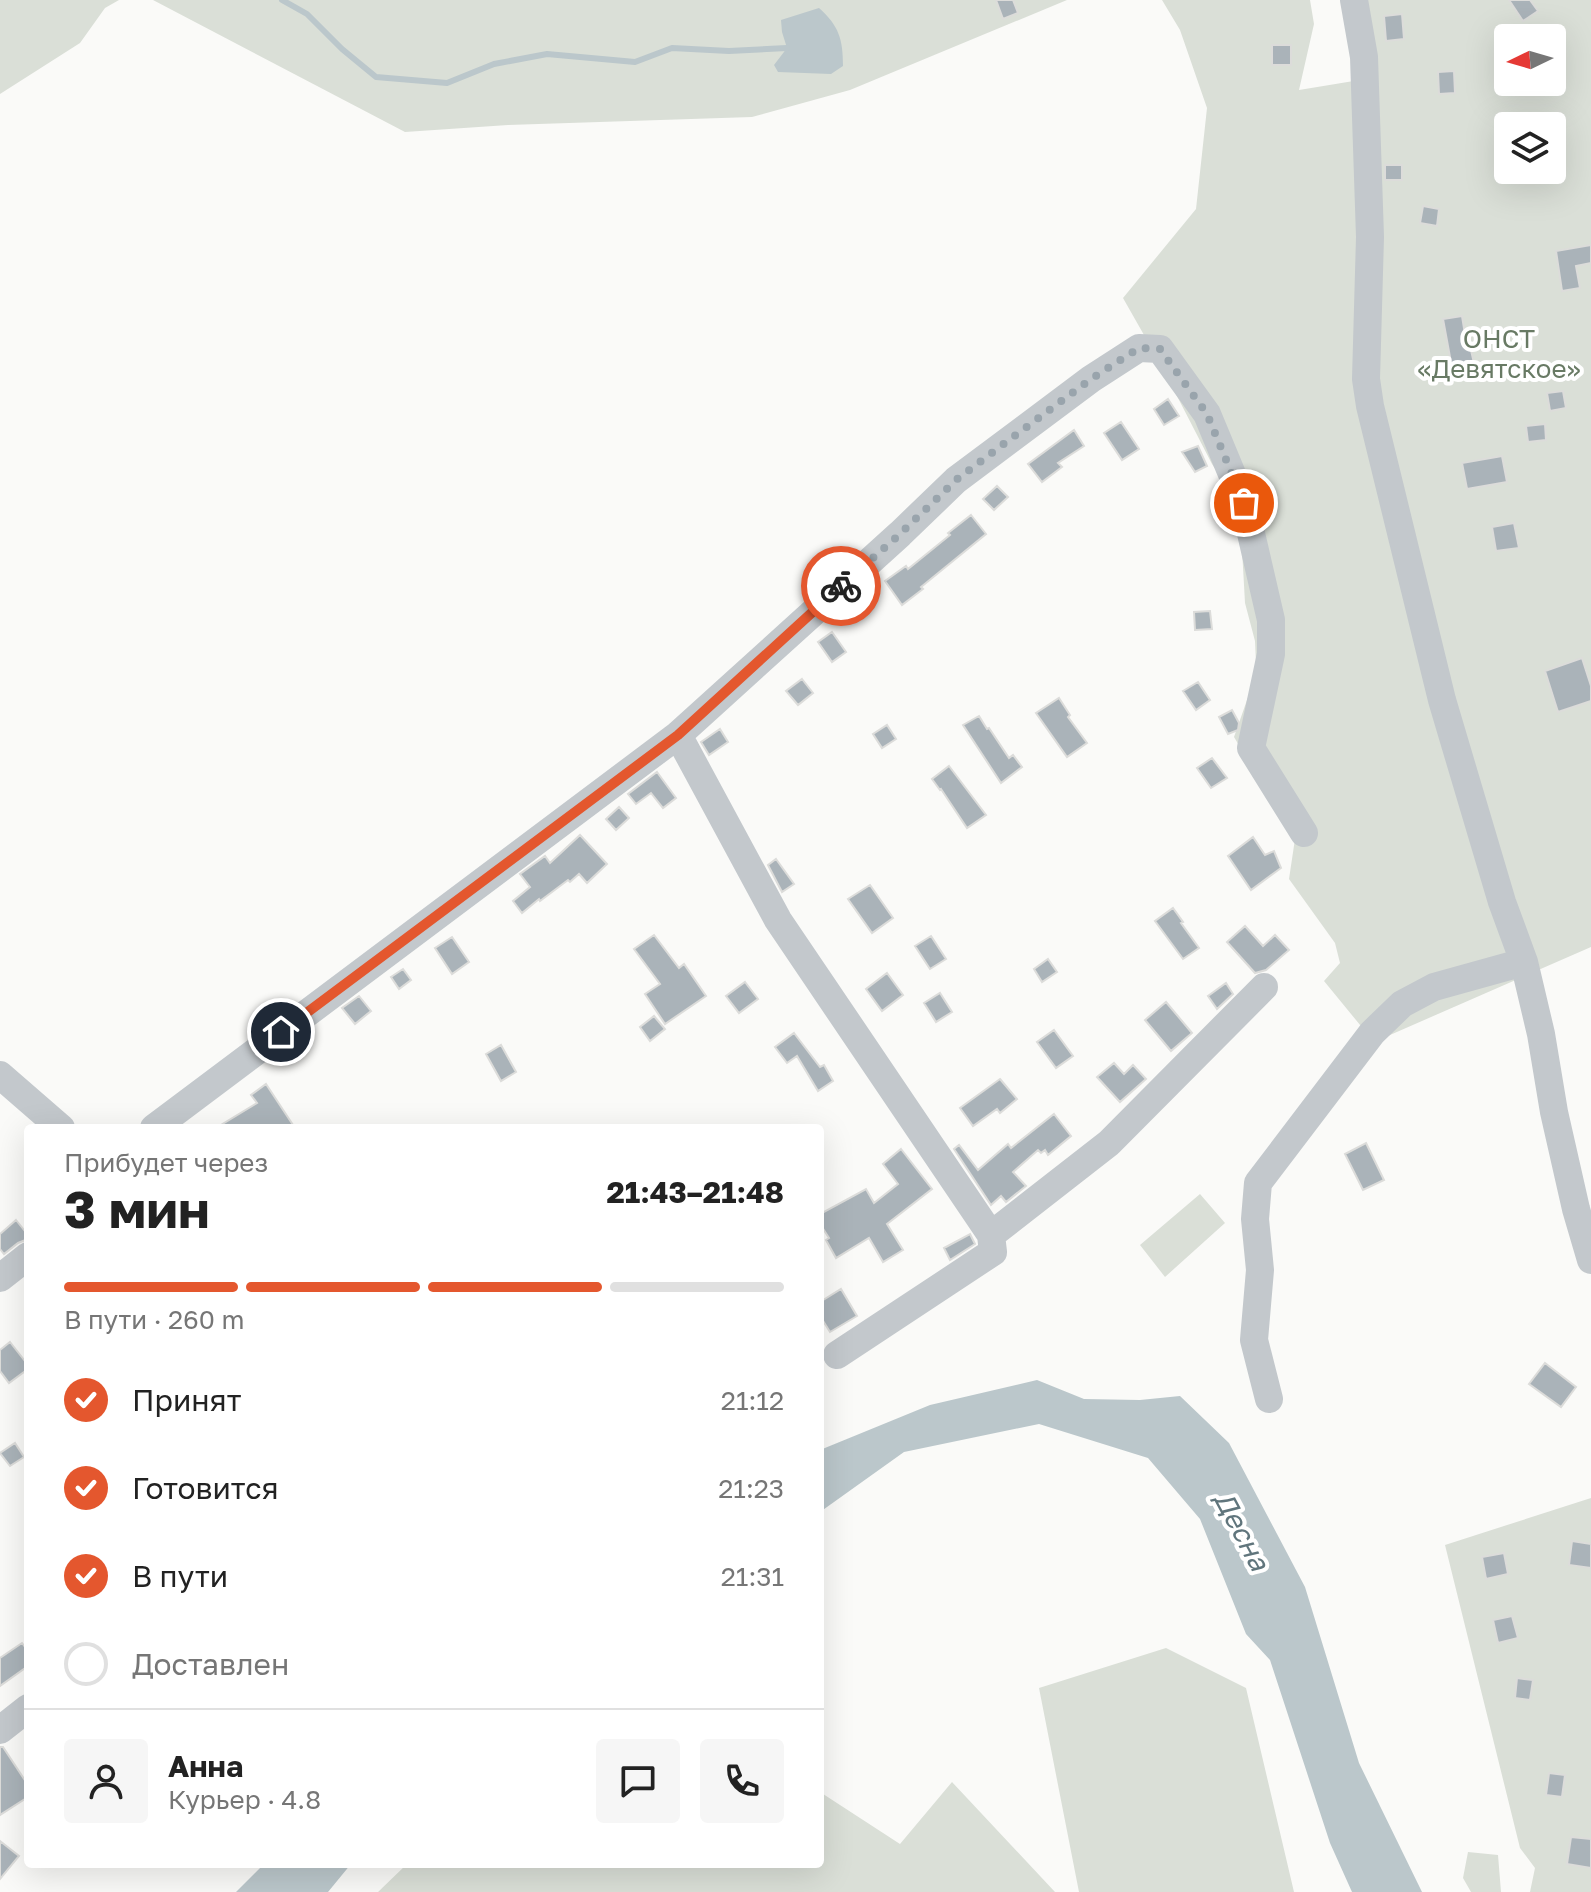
<!DOCTYPE html>
<html lang="ru">
<head>
<meta charset="utf-8">
<style>
	:root { --surface:#fff; --page:#f6f6f6; --text:#222; --muted:#767676; --line:#e0e0e0; --accent:#e4572e }
	body { margin:0; font-family:"Golos Text",sans-serif; background:var(--page); color:var(--text); height:100vh; display:flex; flex-direction:column; font-size:30px; white-space:nowrap }
	* { box-sizing:border-box; margin:0 }
	p { font-size:26px; color:var(--muted) }
	.icon { flex:none; width:44px; height:44px; fill:none; stroke:currentColor; stroke-width:2; stroke-linecap:round; stroke-linejoin:round }
	.map { position:relative; flex:1; overflow:hidden }
	.side { position:absolute; left:24px; top:1124px; width:800px; height:744px; display:flex; flex-direction:column; background:var(--surface); border-radius:8px; box-shadow:0 8px 32px #0002 }
	.side>* { flex:none }
	.needle { width:52px; rotate:265deg }
	.buttons { position:absolute; left:1494px; top:24px; display:grid; gap:16px }
	.buttons a { display:grid; place-items:center; width:72px; height:72px; border-radius:8px; background:var(--surface); box-shadow:0 8px 32px #0002; font-size:40px }
	.pin { position:absolute; display:grid; place-items:center; width:68px; height:68px; color:#fff; margin:-34px; border:4px solid #fff; border-radius:50%; box-shadow:0 2px 8px #0007 }
	.courier { position:absolute; display:grid; place-items:center; width:80px; height:80px; margin:-40px; border:6px solid #e4572e; border-radius:50%; background:#fff; color:#222; box-shadow:0 2px 10px #0007 }
	.head em { font-style:normal; font-weight:700 }
	.head div { display:flex; flex-direction:column-reverse }
	.head { display:flex; align-items:center; justify-content:space-between; height:136px; padding:0 40px }
	h1 { font-size:52px; font-weight:700; line-height:60px }
	.bar { display:grid; grid-template-columns:repeat(4,1fr); gap:12px 8px; align-content:center; height:96px; padding:0 40px }
	.bar i { height:10px; border-radius:6px; background:var(--line) }
	.bar .selected { background:var(--accent) }
	.bar p { grid-column:span 4 }
	.line { display:flex; align-items:center; gap:20px; padding:0 40px; border-top:2px solid var(--line) }
	.line div { flex:1 }
	.round { display:grid; place-items:center; flex:none; width:84px; height:84px; border-radius:8px; background:var(--page) }
	ol { padding:0 40px; list-style:none }
	li { display:flex; align-items:center; gap:24px; height:88px }
	li p { margin-inline-start:auto }
	li .icon { padding:8px; border-radius:50%; background:var(--accent); color:#fff; stroke-width:4 }
	li:last-child { color:var(--muted) }
	li i { width:44px; height:44px; border:4px solid var(--line); border-radius:50% }
	.map>svg:first-child { display:block }
	.green { fill:#dadfd7; fill-rule:evenodd }
	.water { fill:#bbc7cb }
	.lines { fill:none; stroke-linecap:round; stroke-linejoin:round }
	.stream { stroke:#bbc7cb; stroke-width:6 }
	.building { fill:#aab3b9; stroke:#dcdcda; stroke-width:2 }
	.minor { stroke:#c3c8cc; stroke-width:28 }
	.done { stroke:#99a4ac; stroke-width:8; stroke-dasharray:0 14.4 }
	.route { stroke:#e4572e; stroke-width:10 }
	.labels { text-anchor:middle; stroke-width:8; stroke-linejoin:round; paint-order:stroke }
	.park-label { font-size:26px; fill:#687a64; stroke:#fff }
	.water-label { font-size:28px; font-style:italic; fill:#60757c; stroke:#fff }
</style>
</head>
<body>
<div class="map">
<svg width="1591" height="1892" viewBox="0 0 1591 1892">
	<rect width="100%" height="100%" fill="#fafaf8"/>
	<path class="green" d="M0 0H119L105 8 80 43 0 94Z
		M153 0H1067L850 90 752 117 508 125 405 132Z
		M1162 0H1310L1314 24 1299 90 1378 77 1364 0H1591V947L1374 1042 1324 981 1340 963 1335 943 1289 879 1295 839 1234 737 1253 683 1256 663 1255 641 1245 603 1242 549 1223 480 1212 464 1161 365 1123 298 1196 209 1207 108 1180 30ZM1508 38H1552V82H1508ZM1508 126H1552V170H1508Z
		M1200 1194 1225 1223 1165 1277 1140 1245Z
		M1591 1498V1892H1530L1535 1868 1520 1848 1445 1545Z
		M1166 1648 1246 1688 1294 1892H1079L1039 1688Z
		M952 1782 1055 1892H378L407 1864H820V1792L900 1844Z
		M1468 1852 1498 1855 1501 1892H1471L1463 1878Z"/>
	<path class="water" d="M819 8C839 26 843 39 843 66L831 74 778 72 774 65 787 48 782 32 781 20Z
		M1037 1380 1084 1399 1140 1400 1180 1396 1229 1443 1305 1587 1359 1763 1422 1892H1352L1330 1843 1270 1660 1246 1634 1200 1519 1148 1458 1039 1424 904 1452 820 1512V1450L930 1405Z
		M264 1864H351L328 1892H236Z"/>
	<g class="lines">
		<path class="stream" d="M282 0 307 14 342 49 376 77 447 83 494 64 547 54 635 62 672 48 729 51 787 48"/>
	</g>
	<path class="building" d="M996 0H1013L1018 13 1003 19Z
		M1509 0H1530L1538 11 1523 21Z
		M1402 14 1404 39 1386 41 1384 16Z
		M1272 45H1291V65H1272Z
		M1454 71 1455 93 1439 94 1438 72Z
		M1385 165H1402V180H1385Z
		M1423 206 1439 209 1437 226 1420 223Z
		M1591 245V263L1576 266 1580 288 1562 291 1556 251Z
		M1462 316 1467 347 1470 346 1474 363 1452 368 1443 319Z
		M1563 391 1566 408 1550 411 1547 393Z
		M1168 399 1179 416 1164 425 1154 409Z
		M1121 422 1139 449 1122 460 1104 433Z
		M1545 424 1546 440 1528 442 1526 426Z
		M1074 430 1084 446 1058 463 1062 467 1042 482 1028 464Z
		M1198 446 1207 466 1195 472 1182 452Z
		M1502 456 1507 482 1467 489 1462 463Z
		M997 486 1008 497 994 510 983 499Z
		M971 515 986 534 921 587 923 589 902 605 885 581 906 566 908 569 950 535 948 533Z
		M1514 523 1519 548 1496 551 1492 527Z
		M1210 611 1212 629 1195 630 1194 612Z
		M832 632 846 652 832 662 818 642Z
		M1582 658 1591 686V701L1558 712 1545 671Z
		M802 679 813 693 798 705 786 691Z
		M1198 682 1210 700 1196 710 1183 691Z
		M1059 698 1070 715 1068 717 1087 743 1067 757 1036 713Z
		M1232 710 1239 723 1238 730 1228 734 1219 717Z
		M979 716 987 729 989 728 1009 758 1013 755 1022 767 1001 783 963 725Z
		M887 725 896 739 882 748 873 734Z
		M720 729 728 742 709 755 701 742Z
		M1212 758 1227 778 1211 788 1197 768Z
		M949 766 986 815 967 828 941 789 940 790 932 779Z
		M657 772 676 798 663 808 651 793 636 804 628 794Z
		M619 807 629 818 616 830 606 819Z
		M580 835 607 864 587 883 579 874 570 882 568 880 540 901 539 899 522 913 513 901 530 887 520 874 545 856 550 863Z
		M1253 837 1265 855 1274 851 1281 868 1251 890 1228 856Z
		M776 859 794 884 782 892 768 865Z
		M870 885 893 918 872 933 848 899Z
		M1173 908 1183 922 1181 923 1199 948 1183 959 1155 921Z
		M1245 926 1263 946 1275 935 1289 950 1266 970 1255 973 1227 942Z
		M654 935 679 968 684 964 706 996 665 1024 645 994 660 984 634 949Z
		M931 936 946 959 930 969 915 946Z
		M452 937 469 962 452 974 435 948Z
		M1048 959 1057 972 1042 982 1034 969Z
		M403 969 411 980 399 989 391 977Z
		M887 973 903 995 882 1011 866 989Z
		M745 982 758 999 739 1013 726 996Z
		M1226 983 1233 994 1217 1009 1208 996Z
		M940 993 952 1012 936 1022 924 1003Z
		M359 996 371 1011 355 1024 342 1008Z
		M1166 1002 1192 1033 1171 1051 1145 1020Z
		M654 1016 665 1029 650 1041 640 1027Z
		M1054 1030 1073 1056 1056 1068 1037 1042Z
		M794 1033 820 1067 824 1065 833 1081 818 1091 797 1056 787 1063 775 1047Z
		M501 1045 516 1072 501 1081 486 1054Z
		M1114 1063 1124 1074 1133 1065 1146 1079 1120 1102 1097 1077Z
		M1000 1079 1017 1099 1000 1113 997 1109 973 1126 960 1108Z
		M266 1084 295 1128H216L257 1103 251 1095Z
		M1054 1114 1071 1136 1048 1155 1045 1150 1041 1153 1038 1150 1013 1172 1026 1186 1006 1202 1001 1196 991 1205 954 1149 959 1145 978 1170 1008 1144 1011 1148Z
		M1366 1143 1384 1180 1363 1190 1345 1154Z
		M901 1149 932 1189 887 1224 903 1250 883 1262 869 1238 836 1258 826 1240 829 1238 820 1224V1214L866 1189 874 1203 898 1184 883 1164Z
		M16 1220 28 1235V1239L18 1243 4 1254 0 1249V1234Z
		M970 1234 975 1244 950 1260 944 1248Z
		M841 1289 857 1316 830 1332 820 1316V1302Z
		M10 1342 28 1365V1369L9 1383 0 1371V1350Z
		M1545 1363 1576 1387 1561 1407 1529 1384Z
		M15 1443 24 1457 10 1466 0 1453Z
		M1572 1541 1591 1544V1568L1569 1565Z
		M1504 1553 1508 1574 1486 1579 1482 1557Z
		M1512 1616 1518 1638 1498 1643 1493 1620Z
		M22 1643 28 1651V1666L0 1686V1658Z
		M1517 1678 1533 1680 1530 1700 1515 1698Z
		M0 1747H3L28 1785V1797L0 1815Z
		M1549 1773 1565 1775 1562 1797 1546 1795Z
		M1571 1837 1591 1839V1868L1567 1864Z
		M0 1841 19 1856 0 1879Z"/>
	<g class="lines">
		<path class="minor" d="M1354 0 1364 57 1370 237 1366 379 1370 406 1442 700 1502 902 1524 962 1541 1034 1554 1112 1576 1209 1591 1260
			M678 735 900 534 956 480 1091 379 1139 348 1160 349 1207 414 1244 503 1271 620V654L1251 748 1304 833
			M0 1075 61 1128
			M154 1128 678 735 778 920 991 1235 1109 1143 1264 987
			M0 1278 28 1256
			M837 1355 993 1252 991 1235
			M1269 1399 1254 1340 1260 1270 1255 1219 1258 1183 1372 1033 1402 1004 1434 987 1524 962
			M0 1730 28 1708"/>
	</g>
	<g class="lines">
		<path class="done" d="M841 586 900 534 956 480 1001 446 1091 379 1139 348 1160 349 1207 414 1244 503"/>
		<path class="route" d="M281 1032 678 735 841 586"/>
	</g>
	<g class="labels">
		<g class="park-label">
			<text x="1499" y="348">ОНСТ<tspan x="1499" dy="30">«Девятское»</tspan></text>
		</g>
		<g class="water-label">
			<text transform="translate(1242 1531) rotate(62)" y="10">Десна</text>
		</g>
	</g>
</svg>
<div class="buttons">
<a><svg class="needle" viewBox="-14 -14 28 28"><path d="M0-13l5 13h-10z" fill="#e53935"/><path d="M0 13l5-13h-10z" fill="#767676"/></svg></a>
<a><svg class="icon" aria-label="layers" viewBox="0 0 24 24"><path d="M12 4l9 5-9 5-9-5zM3 14l9 5 9-5"/></svg></a>
</div>
<div class="pin" style="left:1244px;top:503px;background:#ea580c"><svg class="icon" aria-label="bag" viewBox="0 0 24 24"><path d="M5 8h14l-1 12H6zM9 8a3 3 0 0 1 6 0"/></svg></div>
<div class="pin" style="left:281px;top:1032px;background:#1f2937"><svg class="icon" aria-label="home" viewBox="0 0 24 24"><path d="M3 11l9-7 9 7M6 9v11h12V9"/></svg></div>
<div class="courier" style="left:841px;top:586px"><svg class="icon" aria-label="bike" viewBox="0 0 24 24"><circle cx="6" cy="16" r="4"/><circle cx="18" cy="16" r="4"/><path d="M6 16l4-8h5l3 8M10 8l3 8H6M13 5h3"/></svg></div>
<section class="side">
<div class="head"><div><h1>3 мин</h1><p>Прибудет через</p></div><em>21:43–21:48</em></div>
<div class="bar"><i class="selected"></i><i class="selected"></i><i class="selected"></i><i></i><p>В пути · 260 m</p></div>
<ol>
<li><svg class="icon" aria-label="check" viewBox="0 0 24 24"><path d="M5 12l5 5 9-10"/></svg>Принят<p>21:12</p></li>
<li><svg class="icon" aria-label="check" viewBox="0 0 24 24"><path d="M5 12l5 5 9-10"/></svg>Готовится<p>21:23</p></li>
<li><svg class="icon" aria-label="check" viewBox="0 0 24 24"><path d="M5 12l5 5 9-10"/></svg>В пути<p>21:31</p></li>
<li><i></i>Доставлен</li>
</ol>
<div class="line" style="height:144px"><a class="round"><svg class="icon" aria-label="person" viewBox="0 0 24 24"><circle cx="12" cy="8" r="4"/><path d="M4 21q1-7 8-7t8 7"/></svg></a><div><b>Анна</b><p>Курьер · 4.8</p></div><a class="round"><svg class="icon" aria-label="chat" viewBox="0 0 24 24"><path d="M4 5h16v11H9l-5 4z"/></svg></a><a class="round"><svg class="icon" aria-label="phone" viewBox="0 0 24 24"><path d="M5 4h4l2 5-3 2q2 4 5 5l2-3 5 2v4C11 20 4 13 5 4z"/></svg></a></div>
</section>
</div>
</body>
</html>
